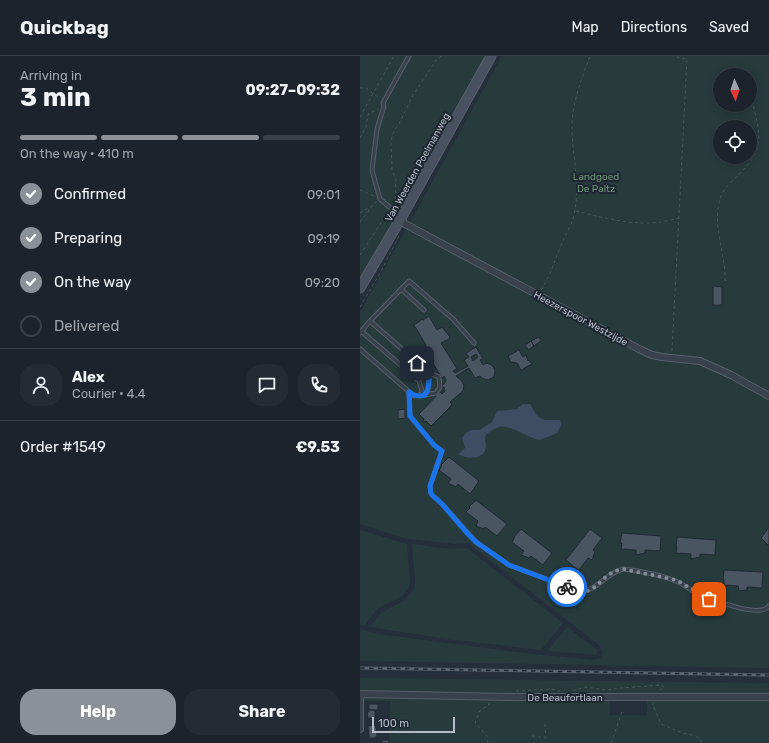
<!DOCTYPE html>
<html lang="en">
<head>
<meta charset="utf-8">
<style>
	:root { --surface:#1c232d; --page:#252b35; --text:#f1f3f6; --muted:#a0a4aa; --line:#3a4049; --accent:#8c9099 }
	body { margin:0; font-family:Rubik,sans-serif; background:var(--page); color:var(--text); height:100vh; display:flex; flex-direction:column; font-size:15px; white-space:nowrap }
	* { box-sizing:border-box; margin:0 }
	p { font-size:13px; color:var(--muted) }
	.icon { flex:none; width:22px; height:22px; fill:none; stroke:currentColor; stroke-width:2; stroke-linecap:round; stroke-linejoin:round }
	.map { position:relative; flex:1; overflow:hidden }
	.sheet { display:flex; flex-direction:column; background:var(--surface); width:360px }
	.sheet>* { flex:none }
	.needle { width:26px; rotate:177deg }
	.tools { position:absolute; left:353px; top:12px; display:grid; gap:8px }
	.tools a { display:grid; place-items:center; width:44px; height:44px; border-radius:50%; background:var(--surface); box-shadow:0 2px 10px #0003,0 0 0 1px var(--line); font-size:20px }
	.scale { position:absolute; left:12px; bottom:10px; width:83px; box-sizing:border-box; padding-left:4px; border:2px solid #b5bcc7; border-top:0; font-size:11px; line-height:14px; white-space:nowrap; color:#b5bcc7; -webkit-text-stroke:3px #1e2631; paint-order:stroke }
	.pin { position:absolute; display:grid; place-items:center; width:34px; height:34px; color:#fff; margin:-17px; border-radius:8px; box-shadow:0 2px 6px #0006 }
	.courier { position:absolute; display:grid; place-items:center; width:40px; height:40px; margin:-20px; border:3px solid #1a73e8; border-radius:50%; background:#fff; color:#222; box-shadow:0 1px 5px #0007 }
	.head em { font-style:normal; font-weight:700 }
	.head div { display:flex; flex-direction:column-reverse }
	.head { display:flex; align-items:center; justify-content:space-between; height:68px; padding:0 20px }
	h1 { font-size:26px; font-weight:700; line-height:30px }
	.bar { display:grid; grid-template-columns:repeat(4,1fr); gap:6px 4px; align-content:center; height:48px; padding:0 20px }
	.bar i { height:5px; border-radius:3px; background:var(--line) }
	.bar .on { background:var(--accent) }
	.bar p { grid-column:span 4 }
	.line { display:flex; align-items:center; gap:10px; padding:0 20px; border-top:1px solid var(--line) }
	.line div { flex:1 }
	.round { display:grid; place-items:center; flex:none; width:42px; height:42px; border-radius:16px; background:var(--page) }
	ol { padding:0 20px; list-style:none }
	li { display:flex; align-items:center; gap:12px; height:44px }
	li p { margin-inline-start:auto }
	li .icon { padding:4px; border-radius:50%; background:var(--accent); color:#fff; stroke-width:4 }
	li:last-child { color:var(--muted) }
	li i { width:22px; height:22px; border:2px solid var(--line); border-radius:50% }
	.primary-button { display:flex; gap:8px; margin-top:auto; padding:8px 20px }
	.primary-button a { flex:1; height:46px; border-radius:16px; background:var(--accent); color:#fff; font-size:16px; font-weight:700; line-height:46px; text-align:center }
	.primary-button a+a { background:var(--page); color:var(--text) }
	header { display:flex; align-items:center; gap:24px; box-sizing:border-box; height:56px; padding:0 20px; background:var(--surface); border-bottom:1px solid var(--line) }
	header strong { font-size:19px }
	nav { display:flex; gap:22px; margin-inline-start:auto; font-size:14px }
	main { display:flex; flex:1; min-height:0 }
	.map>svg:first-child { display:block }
	.green { fill:#273b3d; fill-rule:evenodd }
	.water { fill:#3c4d64 }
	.building { fill:#4a5562; stroke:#202833; fill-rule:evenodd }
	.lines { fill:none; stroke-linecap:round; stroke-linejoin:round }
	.service-casing { stroke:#575f6a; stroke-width:5 }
	.minor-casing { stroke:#575f6a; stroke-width:8 }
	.secondary-casing { stroke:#575f6a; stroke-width:11 }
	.path { stroke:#45585a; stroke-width:1; stroke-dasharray:3 3; stroke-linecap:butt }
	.service { stroke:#39414c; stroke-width:3 }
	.minor { stroke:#39414c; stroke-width:6 }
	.secondary { stroke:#47515f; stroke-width:9 }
	.rail-casing { stroke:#5b6573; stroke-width:3 }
	.rail { stroke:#1e2631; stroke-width:1.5; stroke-dasharray:4.5; stroke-linecap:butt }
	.done { stroke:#838b96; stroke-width:4; stroke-dasharray:0 7.2 }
	.route { stroke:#1a73e8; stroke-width:5 }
	.labels { text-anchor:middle; stroke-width:4; stroke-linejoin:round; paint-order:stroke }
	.street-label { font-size:10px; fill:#b5bcc7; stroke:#1e2631 }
	.park-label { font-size:10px; fill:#6d9776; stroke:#1e2631 }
</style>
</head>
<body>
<header>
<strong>Quickbag</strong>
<nav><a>Map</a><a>Directions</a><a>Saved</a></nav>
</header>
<main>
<section class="sheet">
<div class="head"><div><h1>3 min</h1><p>Arriving in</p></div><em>09:27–09:32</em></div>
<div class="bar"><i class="on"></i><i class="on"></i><i class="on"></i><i></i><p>On the way · 410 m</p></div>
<ol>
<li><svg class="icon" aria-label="check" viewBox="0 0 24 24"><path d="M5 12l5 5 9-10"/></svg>Confirmed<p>09:01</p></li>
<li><svg class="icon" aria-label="check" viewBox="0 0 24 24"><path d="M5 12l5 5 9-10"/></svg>Preparing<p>09:19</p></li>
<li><svg class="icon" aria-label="check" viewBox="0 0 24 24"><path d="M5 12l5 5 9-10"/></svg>On the way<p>09:20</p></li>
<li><i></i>Delivered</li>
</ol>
<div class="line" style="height:72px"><a class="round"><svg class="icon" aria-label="person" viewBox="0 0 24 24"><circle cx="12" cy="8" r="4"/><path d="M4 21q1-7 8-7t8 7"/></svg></a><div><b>Alex</b><p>Courier · 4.4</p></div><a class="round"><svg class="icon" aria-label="chat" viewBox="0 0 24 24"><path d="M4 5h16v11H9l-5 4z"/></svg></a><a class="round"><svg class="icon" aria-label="phone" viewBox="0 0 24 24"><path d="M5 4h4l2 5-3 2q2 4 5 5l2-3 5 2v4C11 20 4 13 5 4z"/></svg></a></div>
<div class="line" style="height:52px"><div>Order #1549</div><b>€9.53</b></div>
<div class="primary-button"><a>Help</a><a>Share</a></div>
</section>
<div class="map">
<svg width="409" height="687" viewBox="0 0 409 687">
	<rect width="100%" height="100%" fill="#252f3c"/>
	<path class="green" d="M0 0H128L0 230Z
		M142 0H409V612L0 605V574L27 579 163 597 233 604 239 603C244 598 243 595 239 589L108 487 96 488 48 483 0 468V256ZM360 19H390V49H360ZM360 71H390V101H360Z
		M0 474 47 488 50 525C50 541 32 544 21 551 14 555 9 563 5 570L0 569Z
		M52 488 90 493 107 492 203 567 181 594 87 583 10 571 21 557 45 544 54 533 55 525Z
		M207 571 236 593 238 595 236 599 187 595Z
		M0 622 409 627V687H29L30 645H0ZM250 643H287V659H250Z"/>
	<path class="water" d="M163 348H170L177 360 184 364H200L201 369 197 377 180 384C167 382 152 369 139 371 135 372 128 376 126 379 123 384 127 387 126 391 124 405 106 403 98 398L105 392 102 382C109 373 110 374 120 374L132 366 137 355 157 353Z"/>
	<path class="building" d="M353 230 362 231V249H353Z
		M69 260 77 274 82 271 90 281 89 283 81 287 97 313 93 315 95 317 108 310 104 304 109 301 106 297 116 291 123 303 120 304 123 309 126 307 132 309 135 314 134 321 128 324 122 322 120 320 115 322 109 312 96 320 102 325 104 330 103 335 90 346 92 349 71 370 66 365 63 366 64 363 59 358 80 336 82 338 85 335 84 331H82L83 328H84L86 324 84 320 82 322 63 291 66 289 54 269 60 265 61 263 63 264ZM116 298 118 301 113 305 111 301Z
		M179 281 181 285 174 290 171 285Z
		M171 285 174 290 168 294 165 289Z
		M159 294 163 301 166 299 168 305 169 304 172 308 161 314 157 307 151 306 148 300Z
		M45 353V362L38 363V354Z
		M89 401 119 425 110 438 98 428 96 431 88 427 91 423 79 414 82 410 81 409Z
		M116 444 147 468 137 480 125 471 124 473 116 470 118 465 106 456 110 452 109 451Z
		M409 471V488L408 489 401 482Z
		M161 473 192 497 183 509 171 500 169 502 161 499 164 495 152 486 155 481H154Z
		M230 473 242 482 233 494 235 496 232 504 228 502 219 514 211 509H212L206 504Z
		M262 477 301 480 300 495 285 494V497L276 499V494L261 493 262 487H260Z
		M317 481 356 484 355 499 340 498V501L331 503V498L316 497 317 491H316Z
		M364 514 403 516 402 532 387 531V534L379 535 378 530 364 529V524H363Z
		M9 648H18V654H9Z
		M9 654H15V662H8L7 658Z
		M13 669 16 670 17 681H15V682H9L8 670Z
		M22 684H29V687H22Z"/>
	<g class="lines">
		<defs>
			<path id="service" d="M40 160 20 143 12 114 17 73 24 50 23 47 49 0
				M41 233 64 254
				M10 265 49 225 93 263 114 287
				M1 275 59 325 62 335 60 340
				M0 277 10 265 68 316 69 319 68 334 65 339 54 340 0 293
				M49 336 50 360 74 389 82 395 70 430 71 438 82 448 116 486 149 509 219 535C237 536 244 518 263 513 279 515 298 518 313 524 322 527 329 533 337 537 350 543 400 563 409 550
				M65 339 76 337 80 331 79 321 72 318 69 319"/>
			<path id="minor" d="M41 162 45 168 279 293 292 299 302 301 340 305 371 319 409 340
				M0 673V638L151 641H409"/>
			<path id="secondary" d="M0 232 41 162 131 0"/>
		</defs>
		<use href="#service" class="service-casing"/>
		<use href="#minor" class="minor-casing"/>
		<use href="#secondary" class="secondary-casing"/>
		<path class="path" d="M383 14 385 19
			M0 32H6L20 43
			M0 61 34 0
			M0 82 6 71 8 58 18 53
			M0 134 16 141
			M34 149 35 147 36 124 32 113 31 85 33 77 41 64 53 39 77 3 82 0
			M216 155C241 161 265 168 291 167 300 167 310 164 319 162
			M0 157 11 150
			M0 166 15 146H17
			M0 199 28 156
			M365 225C366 198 352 170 360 143 362 134 371 126 378 119 385 112 397 100 398 89 401 73 394 54 390 38
			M181 234C191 219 195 203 202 187 207 176 214 165 215 153 220 126 212 98 212 71 212 46 222 22 230 0
			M0 251 19 219 39 180
			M312 295 327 3 313 0
			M156 635 192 633 200 635
			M213 635 225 631 246 634 262 632 302 629 304 632 300 634
			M293 646V649L301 668 322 677 336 680 343 687
			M185 668 186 687
			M172 680 186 682
			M128 687 127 680 115 667 119 656 130 647
			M251 687 262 656"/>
		<use href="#service" class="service"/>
		<use href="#minor" class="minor"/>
		<use href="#secondary" class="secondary"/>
		<defs>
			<path id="rail" d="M0 612 409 619"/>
		</defs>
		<use href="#rail" class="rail-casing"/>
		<use href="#rail" class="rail"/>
	</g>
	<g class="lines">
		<path class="done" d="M207 531C211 532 215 534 219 535 232 538 239 526 248 519 253 516 257 514 263 513L316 524 349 543"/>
		<path class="route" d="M57 307C60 310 65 313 68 316 71 321 68 335 65 339 58 341 54 340 49 336L50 360 74 389 82 395 70 430 71 438 82 448 108 478 116 486 149 509 207 531"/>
	</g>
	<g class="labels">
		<g class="street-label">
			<text transform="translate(57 111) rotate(-61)" y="4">Van Weerden Poelmanweg</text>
			<text transform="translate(221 262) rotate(28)" y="4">Heezerspoor Westzijde</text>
			<text x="205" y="645">De Beaufortlaan</text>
		</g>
		<g class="park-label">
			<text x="236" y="124">Landgoed<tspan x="236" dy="12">De Paltz</tspan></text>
		</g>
	</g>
</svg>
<div class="tools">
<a><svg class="needle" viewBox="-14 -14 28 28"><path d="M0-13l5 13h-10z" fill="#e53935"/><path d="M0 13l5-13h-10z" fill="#a0a4aa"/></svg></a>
<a><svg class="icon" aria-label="locate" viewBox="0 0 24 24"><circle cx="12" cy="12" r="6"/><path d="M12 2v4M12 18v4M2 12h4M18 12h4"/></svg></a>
</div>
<div class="scale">100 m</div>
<div class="pin" style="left:349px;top:543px;background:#ea580c"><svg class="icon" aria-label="bag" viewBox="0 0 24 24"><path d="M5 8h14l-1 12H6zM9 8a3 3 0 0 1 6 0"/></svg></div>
<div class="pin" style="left:57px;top:307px;background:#1f2937"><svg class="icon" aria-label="home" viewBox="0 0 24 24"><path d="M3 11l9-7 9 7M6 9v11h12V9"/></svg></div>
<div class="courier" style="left:207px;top:531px"><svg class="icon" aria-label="bike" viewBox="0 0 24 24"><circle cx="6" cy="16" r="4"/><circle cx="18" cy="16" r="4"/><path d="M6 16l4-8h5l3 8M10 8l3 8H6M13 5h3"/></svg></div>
</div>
</main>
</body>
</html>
